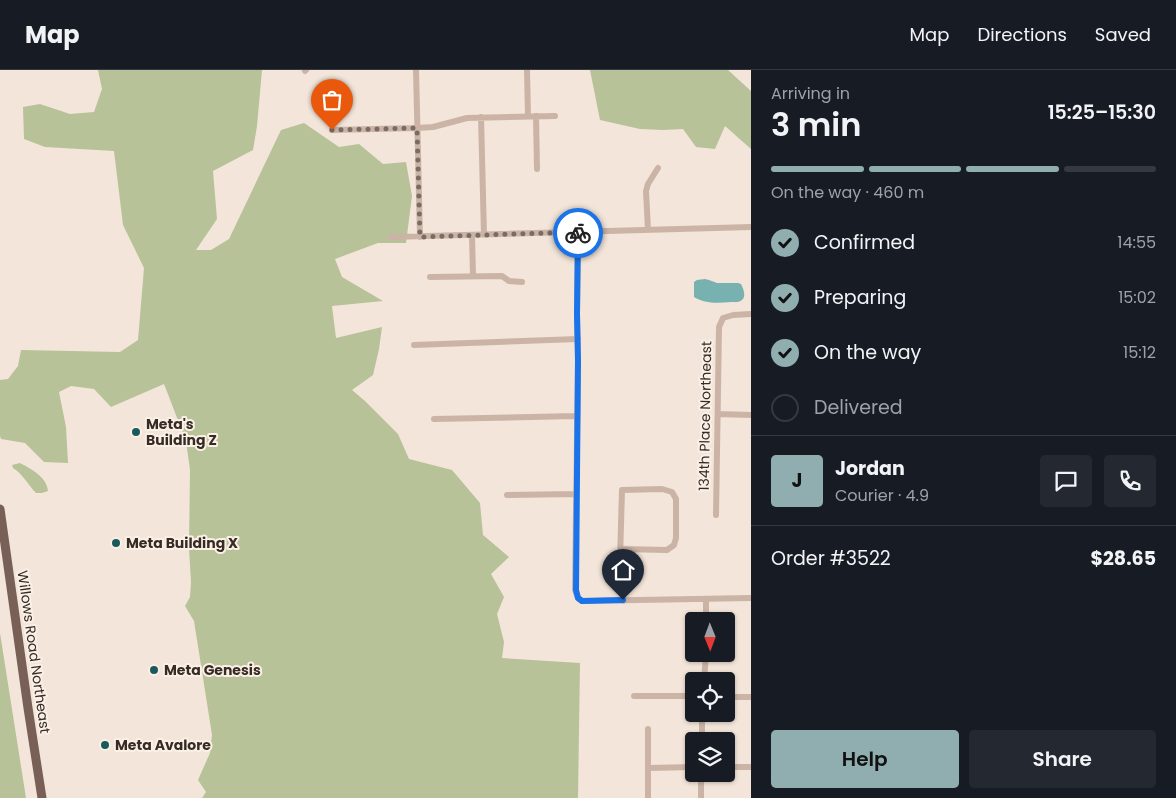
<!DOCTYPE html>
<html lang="en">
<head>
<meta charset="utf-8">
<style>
	:root { --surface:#171b24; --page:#242831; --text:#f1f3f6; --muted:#9ea1a6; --line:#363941; --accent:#90aeb0 }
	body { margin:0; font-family:Poppins,sans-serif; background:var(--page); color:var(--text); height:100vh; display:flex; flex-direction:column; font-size:19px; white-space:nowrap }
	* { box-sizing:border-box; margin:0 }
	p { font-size:16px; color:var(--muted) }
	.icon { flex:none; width:28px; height:28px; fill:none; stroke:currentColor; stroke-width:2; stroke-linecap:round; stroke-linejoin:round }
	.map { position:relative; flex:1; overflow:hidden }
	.drawer { display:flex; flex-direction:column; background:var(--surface); width:425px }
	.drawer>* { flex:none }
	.needle { width:32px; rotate:179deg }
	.fabs { position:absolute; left:685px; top:542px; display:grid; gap:10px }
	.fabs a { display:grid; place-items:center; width:50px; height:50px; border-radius:5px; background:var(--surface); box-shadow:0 1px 4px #0004; font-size:25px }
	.pin { position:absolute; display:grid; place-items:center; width:42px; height:42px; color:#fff; margin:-51px -21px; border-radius:50% 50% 50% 0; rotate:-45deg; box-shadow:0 0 5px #0007 }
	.pin .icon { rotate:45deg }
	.courier { position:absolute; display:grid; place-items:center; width:50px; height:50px; margin:-25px; border:4px solid #1a73e8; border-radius:50%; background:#fff; color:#222; box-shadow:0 1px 6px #0007 }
	.head em { font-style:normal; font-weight:600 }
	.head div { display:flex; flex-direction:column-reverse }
	.head { display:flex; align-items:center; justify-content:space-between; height:85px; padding:0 20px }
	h1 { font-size:32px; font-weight:600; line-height:38px }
	.bar { display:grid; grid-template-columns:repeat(4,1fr); gap:8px 5px; align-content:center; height:60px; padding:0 20px }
	.bar i { height:6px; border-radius:4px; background:var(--line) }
	.bar .selected { background:var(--accent) }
	.bar p { grid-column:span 4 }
	.line { display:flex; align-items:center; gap:12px; padding:0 20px; border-top:1px solid var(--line) }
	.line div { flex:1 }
	.round { display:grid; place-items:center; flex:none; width:52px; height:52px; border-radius:5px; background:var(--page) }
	ol { padding:0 20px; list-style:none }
	li { display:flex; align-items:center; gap:15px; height:55px }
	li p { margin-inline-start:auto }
	li .icon { padding:5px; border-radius:50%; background:var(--accent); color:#111; stroke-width:4 }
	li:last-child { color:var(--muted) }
	li i { width:28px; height:28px; border:2px solid var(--line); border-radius:50% }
	.cta { display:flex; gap:10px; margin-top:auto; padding:10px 20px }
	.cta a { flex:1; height:58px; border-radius:5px; background:var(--accent); color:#111; font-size:20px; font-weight:600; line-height:58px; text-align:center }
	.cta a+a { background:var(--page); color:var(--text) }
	header { display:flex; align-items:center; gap:30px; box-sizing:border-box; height:70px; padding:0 25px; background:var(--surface); border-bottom:1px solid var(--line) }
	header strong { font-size:24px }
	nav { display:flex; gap:28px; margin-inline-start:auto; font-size:18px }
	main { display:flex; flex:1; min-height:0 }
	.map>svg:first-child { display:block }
	.green { fill:#b7c299 }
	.water { fill:#77b1b0 }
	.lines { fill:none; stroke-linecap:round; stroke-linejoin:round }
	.minor { stroke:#cbb4a5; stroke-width:6 }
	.major { stroke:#796057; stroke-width:9 }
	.done { stroke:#796c65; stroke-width:5; stroke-dasharray:0 9 }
	.route { stroke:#1a73e8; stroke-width:6 }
	.poi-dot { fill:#1a5a5a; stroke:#faf0e6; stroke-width:2 }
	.labels { text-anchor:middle; stroke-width:4; stroke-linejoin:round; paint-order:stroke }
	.street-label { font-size:14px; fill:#372b26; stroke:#faf0e6 }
	.poi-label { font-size:14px; font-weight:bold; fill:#372b26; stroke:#faf0e6; text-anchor:start }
</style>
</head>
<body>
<header>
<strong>Map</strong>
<nav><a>Map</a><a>Directions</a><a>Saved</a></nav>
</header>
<main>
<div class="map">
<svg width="751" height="728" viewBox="0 0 751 728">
	<rect width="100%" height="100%" fill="#f3e5d9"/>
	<path class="green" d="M98 0H262L257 56 253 80 213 101 217 149 196 180H211L229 169 281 60 304 53 339 77 359 74 383 94 406 92 412 126 406 173H378L335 189 342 207 383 231 332 236 336 268 382 257 379 279 373 305 352 320 365 331 398 364 409 389 452 400 480 433 483 465 509 487 491 504 504 527 497 544 504 572 502 588 580 593 578 728H202L206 722 198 710 210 683 212 665 194 551 185 536 190 527 191 512 189 478 190 400 186 371 164 314 111 337 94 319 71 316 59 322 66 357 68 393 44 392 25 373 1 369 0 366V310L8 309 18 296 21 280 120 282 138 270 144 198 123 155 114 81 45 77 24 69 23 37 40 34 70 44 94 42 102 19Z
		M590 0H728L751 21V79L725 56 715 79 696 77 683 59 663 60 640 59 600 50Z
		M20 393C31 399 47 407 48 421L42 423H36C28 415 23 404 13 398L12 395Z
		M0 563 26 728H0Z"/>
	<path class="water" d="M705 209 709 210 717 213H738L741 214C743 218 746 225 743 229 740 233 735 232 731 232 718 233 705 234 694 227V212L697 210Z"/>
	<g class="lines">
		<path class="minor" d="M416 0 420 167
			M527 0 528 46
			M305 1 306 0
			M536 46 537 99
			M481 47 484 165
			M332 60 417 58 433 57 467 48 555 46
			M648 160 646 121 648 114 658 98
			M578 162 577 244 578 291 575 520 578 528 582 531 751 528
			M472 165 473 206
			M390 167 751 157
			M430 207 502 206 509 211 522 212
			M414 275 578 269
			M718 344 751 345
			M434 349 577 346
			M507 425 576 424
			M716 445 719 257 723 248 733 245 751 244
			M621 479 667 480 674 475 676 468V429L672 422 662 419 622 420 620 489V496L623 512V531
			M706 551V529
			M704 611 706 584
			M634 626H694
			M726 627H751
			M702 671V644
			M726 697H750
			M648 698 694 697
			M648 728V659
			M701 728V704"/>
		<path class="major" d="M0 439 28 638 42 728"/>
	</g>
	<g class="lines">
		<path class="done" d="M332 60 417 58 420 167 578 162V163"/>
		<path class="route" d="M578 163 577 244 578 290 576 520 578 528 582 531 623 530"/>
	</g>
	<g class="poi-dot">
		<circle cx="136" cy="362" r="5"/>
		<circle cx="116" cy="473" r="5"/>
		<circle cx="154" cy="600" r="5"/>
		<circle cx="105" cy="675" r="5"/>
	</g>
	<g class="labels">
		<g class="street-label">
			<text transform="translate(705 346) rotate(-89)" y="5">134th Place Northeast</text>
			<text transform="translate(34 582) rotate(82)" y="5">Willows Road Northeast</text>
		</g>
		<g class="poi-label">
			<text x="146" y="359">Meta's<tspan x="146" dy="16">Building Z</tspan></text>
			<text x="126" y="478">Meta Building X</text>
			<text x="164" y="605">Meta Genesis</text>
			<text x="115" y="680">Meta Avalore</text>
		</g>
	</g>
</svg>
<div class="fabs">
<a><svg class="needle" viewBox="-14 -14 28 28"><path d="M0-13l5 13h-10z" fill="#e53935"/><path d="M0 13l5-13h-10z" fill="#9ea1a6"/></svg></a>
<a><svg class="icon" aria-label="locate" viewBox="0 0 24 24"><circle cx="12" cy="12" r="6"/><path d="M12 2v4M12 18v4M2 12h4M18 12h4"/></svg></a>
<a><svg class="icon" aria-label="layers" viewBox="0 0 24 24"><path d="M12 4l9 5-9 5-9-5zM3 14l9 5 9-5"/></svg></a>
</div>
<div class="pin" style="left:332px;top:60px;background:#ea580c"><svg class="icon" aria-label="bag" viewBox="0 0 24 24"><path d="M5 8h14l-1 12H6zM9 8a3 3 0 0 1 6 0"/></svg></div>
<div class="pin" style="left:623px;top:530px;background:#1f2937"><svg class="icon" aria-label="home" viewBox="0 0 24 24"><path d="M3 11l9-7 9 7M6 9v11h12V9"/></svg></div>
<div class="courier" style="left:578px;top:163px"><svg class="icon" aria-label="bike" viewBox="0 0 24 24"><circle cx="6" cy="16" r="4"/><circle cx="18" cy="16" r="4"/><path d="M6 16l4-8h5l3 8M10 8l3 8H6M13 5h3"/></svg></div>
</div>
<section class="drawer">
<div class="head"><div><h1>3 min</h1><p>Arriving in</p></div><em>15:25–15:30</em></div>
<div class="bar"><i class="selected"></i><i class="selected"></i><i class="selected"></i><i></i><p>On the way · 460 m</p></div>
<ol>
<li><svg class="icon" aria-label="check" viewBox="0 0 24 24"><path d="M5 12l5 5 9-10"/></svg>Confirmed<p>14:55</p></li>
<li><svg class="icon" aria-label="check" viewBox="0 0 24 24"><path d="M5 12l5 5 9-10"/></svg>Preparing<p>15:02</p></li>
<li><svg class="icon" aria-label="check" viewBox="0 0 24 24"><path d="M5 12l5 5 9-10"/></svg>On the way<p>15:12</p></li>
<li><i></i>Delivered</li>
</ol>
<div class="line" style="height:90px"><b class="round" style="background:var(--accent);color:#111">J</b><div><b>Jordan</b><p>Courier · 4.9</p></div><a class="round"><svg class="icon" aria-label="chat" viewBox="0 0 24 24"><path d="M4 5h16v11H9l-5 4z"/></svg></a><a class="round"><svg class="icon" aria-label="phone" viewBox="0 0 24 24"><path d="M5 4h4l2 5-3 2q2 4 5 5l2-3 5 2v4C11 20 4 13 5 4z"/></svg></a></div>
<div class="line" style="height:65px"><div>Order #3522</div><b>$28.65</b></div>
<div class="cta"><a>Help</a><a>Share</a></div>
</section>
</main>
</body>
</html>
